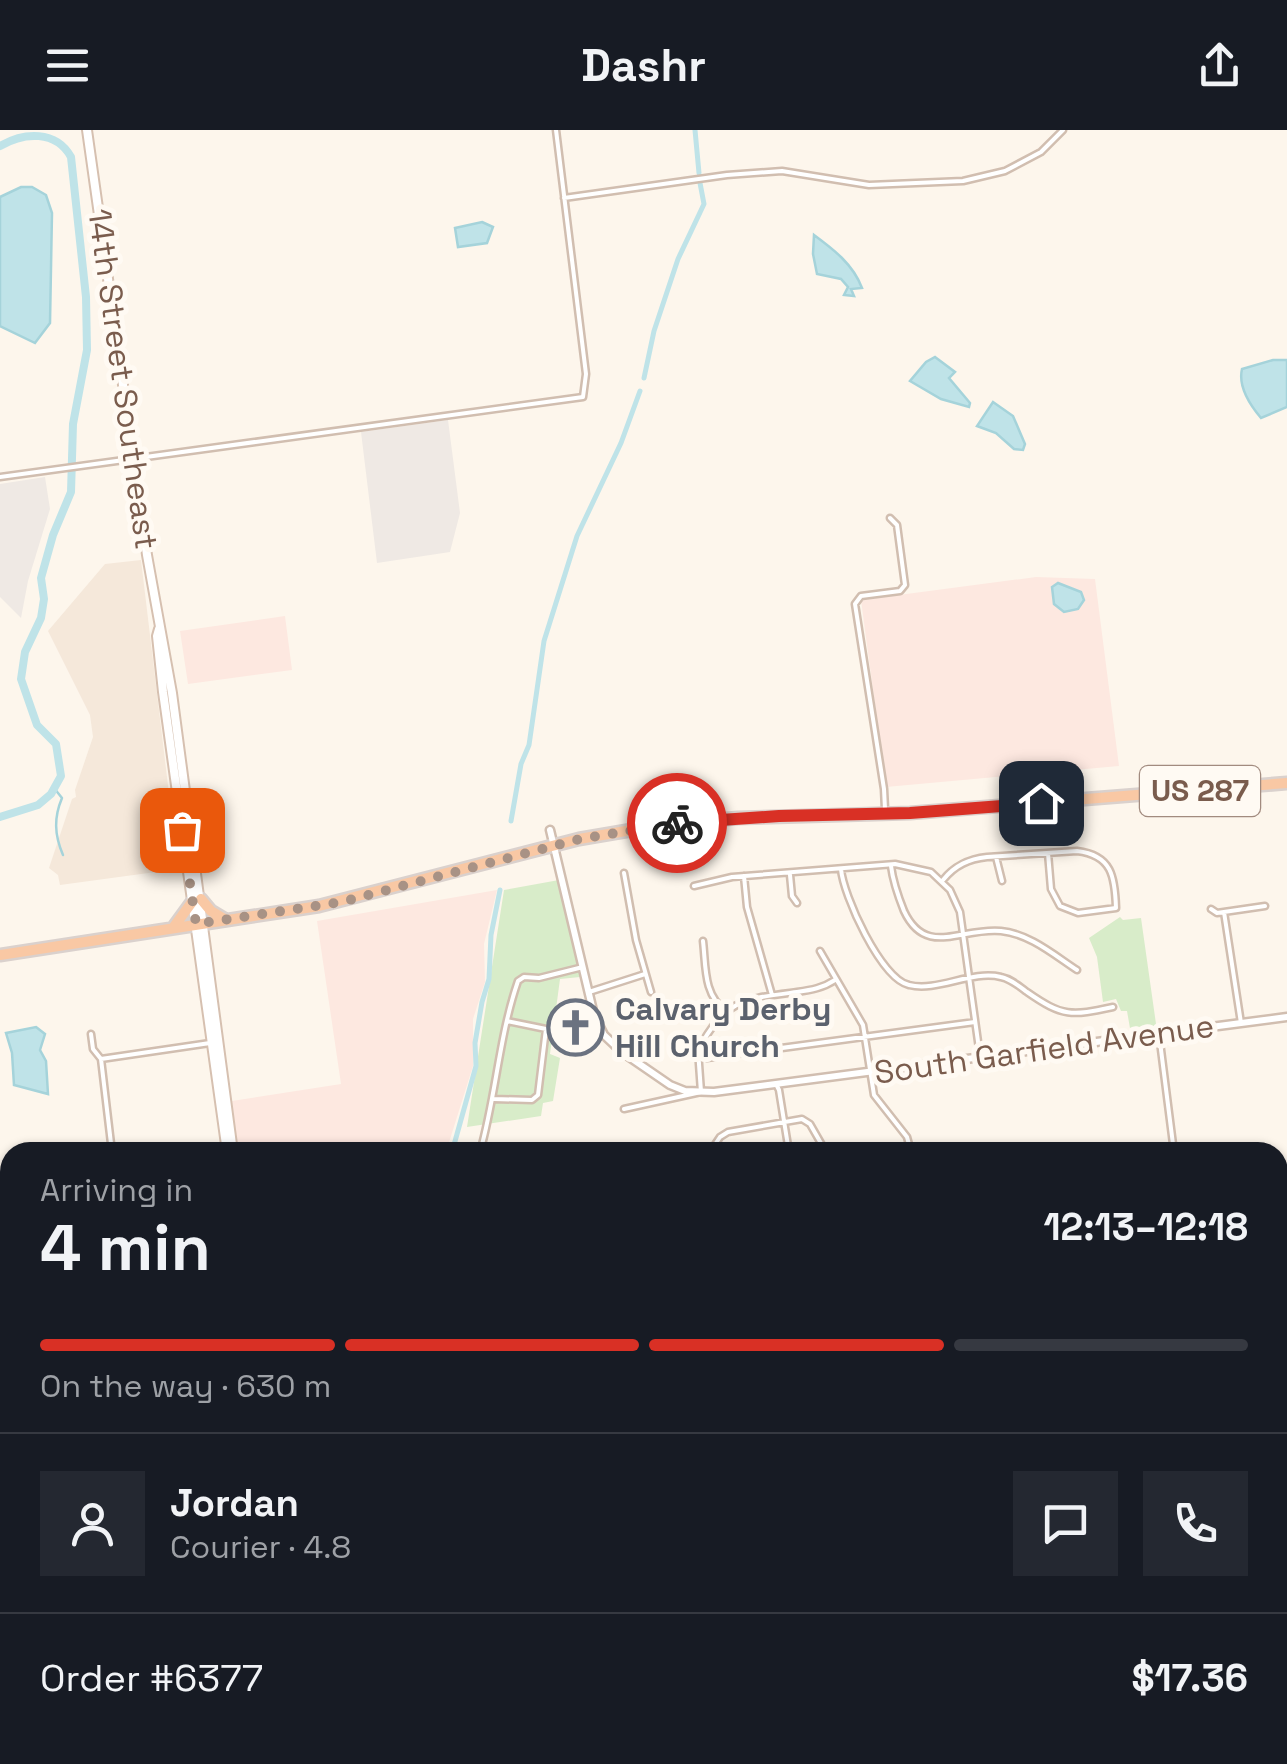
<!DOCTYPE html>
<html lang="en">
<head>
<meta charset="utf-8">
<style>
	:root { --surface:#171b24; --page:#242831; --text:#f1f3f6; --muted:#9ea1a6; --line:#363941; --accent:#d93025 }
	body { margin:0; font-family:"Space Grotesk",sans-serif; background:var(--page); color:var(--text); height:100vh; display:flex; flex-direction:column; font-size:38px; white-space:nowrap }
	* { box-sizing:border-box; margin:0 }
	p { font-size:32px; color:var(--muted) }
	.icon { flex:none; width:55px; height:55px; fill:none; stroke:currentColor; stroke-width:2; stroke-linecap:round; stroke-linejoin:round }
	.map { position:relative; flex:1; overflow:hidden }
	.details { position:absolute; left:0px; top:1012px; width:1288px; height:622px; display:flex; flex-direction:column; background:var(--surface); border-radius:30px 30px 0 0; box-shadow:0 2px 8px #0004 }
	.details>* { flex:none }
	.pin { position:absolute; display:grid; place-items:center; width:85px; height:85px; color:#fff; margin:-42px; border-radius:20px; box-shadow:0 5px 15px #0006 }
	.courier { position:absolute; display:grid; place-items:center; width:100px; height:100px; margin:-50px; border:8px solid #d93025; border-radius:50%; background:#fff; color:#222; box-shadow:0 2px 12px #0007 }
	.summary em { font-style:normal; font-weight:600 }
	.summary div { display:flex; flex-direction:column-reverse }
	.summary { display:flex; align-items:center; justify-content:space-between; height:170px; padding:0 40px }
	h1 { font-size:65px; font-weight:600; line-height:75px }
	.bar { display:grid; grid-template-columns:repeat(4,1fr); gap:15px 10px; align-content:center; height:120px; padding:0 40px }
	.bar i { height:12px; border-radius:8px; background:var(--line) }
	.bar .selected { background:var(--accent) }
	.bar p { grid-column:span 4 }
	.line { display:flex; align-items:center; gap:25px; padding:0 40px; border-top:2px solid var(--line) }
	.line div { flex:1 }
	.round { display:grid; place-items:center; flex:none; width:105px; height:105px; border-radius:0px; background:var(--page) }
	header { display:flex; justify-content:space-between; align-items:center; height:130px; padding:0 40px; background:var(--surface); font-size:45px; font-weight:600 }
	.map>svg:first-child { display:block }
	.residential { fill:#f5e8da }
	.commercial { fill:#fde8e0 }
	.industrial { fill:#efe9e4 }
	.education { fill:#f3e8fa }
	.green { fill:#d8ecc9 }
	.water { fill:#bfe3e8; stroke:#a5d3da; stroke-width:2.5 }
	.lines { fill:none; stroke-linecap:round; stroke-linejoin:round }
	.stream { stroke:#a5d3da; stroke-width:2.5 }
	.canal { stroke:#bfe3e8; stroke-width:5 }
	.river { stroke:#bfe3e8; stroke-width:8 }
	.minor-casing { stroke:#d1beb0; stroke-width:9 }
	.tertiary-casing { stroke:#d1beb0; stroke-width:11 }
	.secondary-casing { stroke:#d6c0b0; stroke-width:12 }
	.trunk-casing { stroke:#dad1cd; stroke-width:15 }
	.minor { stroke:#fff; stroke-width:4 }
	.tertiary { stroke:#fff; stroke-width:6 }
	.secondary { stroke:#fff; stroke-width:8 }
	.trunk { stroke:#f9c8a4; stroke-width:10 }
	.rail-casing { stroke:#b9a8c9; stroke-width:6 }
	.rail { stroke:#fffaf3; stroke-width:2.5; stroke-dasharray:8; stroke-linecap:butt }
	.done { stroke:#a89285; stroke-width:10; stroke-dasharray:0 18 }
	.route { stroke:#d93025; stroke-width:12 }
	.labels { text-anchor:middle; stroke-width:10; stroke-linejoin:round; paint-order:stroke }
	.shield { fill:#fffaf3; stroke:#a28b7f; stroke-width:2.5 }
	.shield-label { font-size:30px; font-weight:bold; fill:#7a5c4d }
	.street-label { font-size:32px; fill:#7a5c4d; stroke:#fffaf3 }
	.worship-label { font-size:32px; font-weight:bold; fill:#5b616d; stroke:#fffaf3; text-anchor:start }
</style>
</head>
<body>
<header><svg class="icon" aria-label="menu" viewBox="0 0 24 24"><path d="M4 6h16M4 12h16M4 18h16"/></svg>Dashr<svg class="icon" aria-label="share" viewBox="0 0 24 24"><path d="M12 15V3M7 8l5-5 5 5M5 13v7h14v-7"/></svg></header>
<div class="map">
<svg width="1287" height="1634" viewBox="0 0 1287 1634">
	<rect width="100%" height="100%" fill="#fdf6ec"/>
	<path class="residential" d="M141 430 178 739 60 755 58 745 49 738 72 669 76 667 75 660 93 607 90 585 48 501 105 434Z"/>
	<path class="commercial" d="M1036 447 1095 449 1119 636 886 657 861 470Z
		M285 486 292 540 188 554 180 501Z
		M497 760 484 814 485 852 473 889V936L446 1022H319L282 1016 238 1021 232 971 341 954 317 791Z"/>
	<path class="industrial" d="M448 290 460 383 450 422 377 433 361 302Z
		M45 347 50 379 28 451 21 488 0 467V354Z"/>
	<path class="education" d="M464 1625H586L588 1634H466Z"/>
	<path class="green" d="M559 750 580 847 560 849 550 924 560 928 553 971 543 973 541 986 467 997 504 760Z
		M1120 787 1123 790 1141 788 1157 901 1131 904 1127 881H1121L1116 869 1103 872 1097 827 1089 808Z"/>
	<path class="water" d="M21 57H32L46 65 52 83 50 193 35 213 0 196V67Z
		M482 92 493 97 487 113 458 117 455 98Z
		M814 105C833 119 853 134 862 158L851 159 854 166 844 165 848 157 841 149 817 144 813 124Z
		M935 227 955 242 949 248 970 273 969 277 941 269 910 251 926 232Z
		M1273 230H1287V277L1261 288C1250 275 1238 256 1242 239Z
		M993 272 1013 286 1025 314 1023 320 1014 319 996 303 977 296Z
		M1058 453 1081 462 1084 470 1078 479 1064 482 1054 474 1052 457Z
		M36 897 45 904 40 920 46 931 48 964 14 955 12 923 6 903Z"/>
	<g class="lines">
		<path class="stream" d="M54 658 62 668C54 687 54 704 63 725"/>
		<path class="canal" d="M695 0 699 43
			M644 248 654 201 678 129 704 74 700 53
			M511 691 521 634 529 615 544 511 577 406 621 313 640 261
			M452 1022 476 936 475 913 482 872 489 849 491 805 500 760
			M0 1474 10 1466"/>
		<path class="river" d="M0 16C24 2 56 0 71 27L86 167 87 220 73 294 71 362 53 405 41 448 44 469 41 488 25 522 21 549 37 595 56 614 61 646 51 664 38 675 0 687"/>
		<defs>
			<path id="minor" d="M564 68 727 45 782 41 869 55 963 51 1005 41 1041 22 1063 0
				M0 347 583 267 586 244 556 0
				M885 679 884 659 855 474 861 466 900 461 905 455 897 395 890 388
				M996 727 1002 751
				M891 736C893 752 898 766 904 781 926 828 961 797 1001 801 1030 804 1054 825 1077 840
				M841 739C843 765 881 849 909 855 938 862 971 840 1001 847 1011 849 1019 856 1027 862 1063 887 1071 886 1113 877
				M624 743 636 810 651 862
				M790 745 792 766 797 773
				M744 746 747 777 772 865
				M943 750C955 735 969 729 987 727L1077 721C1112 725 1115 747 1116 778L1078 783 1060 776 1051 759 1048 723
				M694 756 732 747 895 734 931 742 950 760 960 782 980 926
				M1211 779 1217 783 1265 776
				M1224 782 1241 893
				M703 811C706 836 703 865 726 881
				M820 821 863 895 874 965 907 1007 911 1022
				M589 862 645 844
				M91 904 93 919 101 929
				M1159 904 1174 1022
				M697 925 707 928 975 892
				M101 929 210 913
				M101 929 112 1022
				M776 954 779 960 789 1022
				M494 969 532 970 538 965 546 899 507 891
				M624 979 701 962 698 920C726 869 743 869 797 862 811 860 823 858 835 850
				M253 1022 284 1019 310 1022
				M480 1022C496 966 499 906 518 851L524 847 539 848 583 837
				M710 1022 720 1007 728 1002 802 989 810 994 826 1022
				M2 1068 10 1067
				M0 1305 10 1303
				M1278 1364 1287 1362
				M123 1625 125 1634
				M414 1625 415 1634
				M461 1625 462 1634
				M591 1625 592 1634
				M638 1625 639 1634
				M684 1625 685 1634
				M763 1625 764 1634
				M818 1625 825 1634
				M1257 1625 1258 1634
				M343 1634 405 1625"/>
			<path id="tertiary" d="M550 700 594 885 604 905 622 922 670 955 685 961 714 962 1287 887"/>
			<path id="secondary" d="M87 0 147 425 172 563 233 1022
				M159 499 157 506 163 562 227 1022
				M313 1625 314 1634
				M318 1625 320 1634"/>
			<path id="trunk" d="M201 769 211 781 226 790
				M173 798 192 772
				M0 825 319 776 579 709 667 694 738 688 910 683 1287 653"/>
		</defs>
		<use href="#minor" class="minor-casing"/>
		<use href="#tertiary" class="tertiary-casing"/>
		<use href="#secondary" class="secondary-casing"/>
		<use href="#trunk" class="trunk-casing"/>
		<use href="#minor" class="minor"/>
		<use href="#tertiary" class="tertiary"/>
		<use href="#secondary" class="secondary"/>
		<use href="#trunk" class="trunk"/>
		<defs>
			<path id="rail" d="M1278 1068 1287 1066
				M0 1271 10 1249
				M0 1293 10 1291"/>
		</defs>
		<use href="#rail" class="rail-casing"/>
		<use href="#rail" class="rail"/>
	</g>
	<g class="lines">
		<path class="done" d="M182 700 196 794 342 772 580 709 677 693"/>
		<path class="route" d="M677 693 779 686 910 683 1041 673"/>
	</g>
	<defs>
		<symbol id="church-ring" viewBox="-11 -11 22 22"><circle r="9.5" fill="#fffaf3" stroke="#6b7280" stroke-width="1.5"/><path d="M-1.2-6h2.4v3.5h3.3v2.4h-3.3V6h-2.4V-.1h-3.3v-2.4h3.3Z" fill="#6b7280"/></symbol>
	</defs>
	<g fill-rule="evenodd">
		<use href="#church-ring" x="544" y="866" width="63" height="63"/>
	</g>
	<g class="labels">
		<rect class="shield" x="1140" y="636" width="120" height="50" rx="8"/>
		<g class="shield-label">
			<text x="1200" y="671">US 287</text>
		</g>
		<g class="street-label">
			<text transform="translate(123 249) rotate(82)" y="11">14th Street Southeast</text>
			<text transform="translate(1044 919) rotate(-8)" y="11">South Garfield Avenue</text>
		</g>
		<g class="worship-label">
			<text x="615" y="890">Calvary Derby<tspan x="615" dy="37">Hill Church</tspan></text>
		</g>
	</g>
</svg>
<div class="pin" style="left:182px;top:700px;background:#ea580c"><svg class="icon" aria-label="bag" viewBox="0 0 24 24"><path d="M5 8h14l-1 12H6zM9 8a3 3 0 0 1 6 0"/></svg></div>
<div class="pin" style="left:1041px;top:673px;background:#1f2937"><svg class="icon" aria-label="home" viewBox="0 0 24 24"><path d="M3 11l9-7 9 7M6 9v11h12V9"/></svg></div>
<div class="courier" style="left:677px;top:693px"><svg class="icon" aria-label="bike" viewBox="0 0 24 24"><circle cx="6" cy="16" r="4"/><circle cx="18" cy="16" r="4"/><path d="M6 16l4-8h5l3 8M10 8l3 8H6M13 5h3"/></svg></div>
<section class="details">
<div class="summary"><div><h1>4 min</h1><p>Arriving in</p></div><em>12:13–12:18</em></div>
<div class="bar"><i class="selected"></i><i class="selected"></i><i class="selected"></i><i></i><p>On the way · 630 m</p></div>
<div class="line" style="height:180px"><a class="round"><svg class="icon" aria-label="person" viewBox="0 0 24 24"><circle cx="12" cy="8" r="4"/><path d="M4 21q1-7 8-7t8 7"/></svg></a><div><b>Jordan</b><p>Courier · 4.8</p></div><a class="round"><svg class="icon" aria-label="chat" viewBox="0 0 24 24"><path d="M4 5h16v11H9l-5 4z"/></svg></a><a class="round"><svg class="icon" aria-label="phone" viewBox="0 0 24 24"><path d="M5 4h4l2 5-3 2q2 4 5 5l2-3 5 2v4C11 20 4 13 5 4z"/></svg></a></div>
<div class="line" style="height:130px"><div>Order #6377</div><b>$17.36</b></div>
</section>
</div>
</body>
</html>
